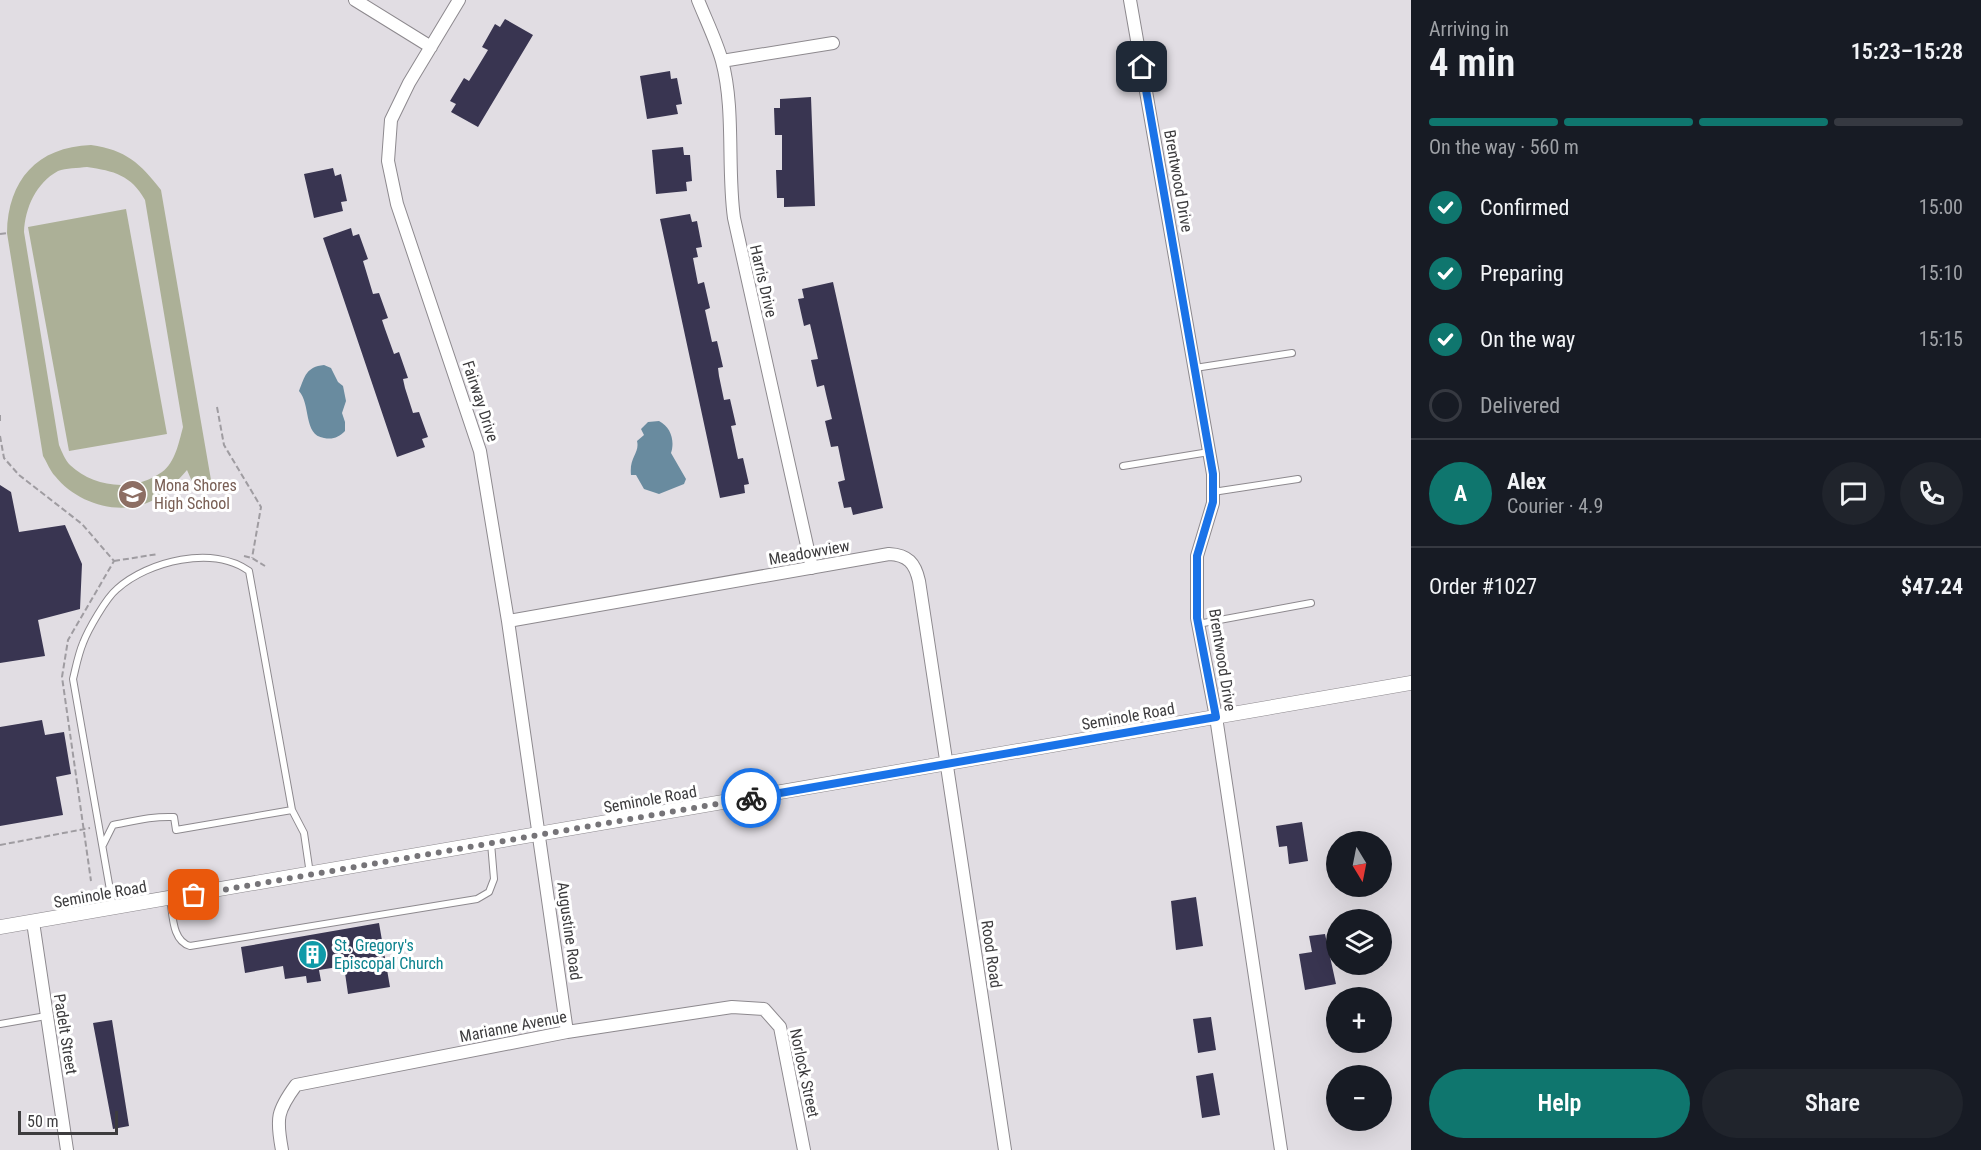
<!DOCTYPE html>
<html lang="en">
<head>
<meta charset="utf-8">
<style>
	:root { --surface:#171b24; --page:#20242c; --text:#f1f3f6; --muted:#9ea1a6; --line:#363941; --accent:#0f766e }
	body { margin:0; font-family:"Roboto Condensed",sans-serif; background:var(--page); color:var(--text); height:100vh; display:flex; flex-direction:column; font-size:22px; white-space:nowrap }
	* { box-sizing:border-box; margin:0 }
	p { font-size:20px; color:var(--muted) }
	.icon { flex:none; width:33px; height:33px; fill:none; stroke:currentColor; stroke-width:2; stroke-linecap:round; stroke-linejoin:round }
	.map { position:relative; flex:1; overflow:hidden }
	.details { display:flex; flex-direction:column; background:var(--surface); width:570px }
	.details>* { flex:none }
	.needle { width:39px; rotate:170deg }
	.tools { position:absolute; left:1326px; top:831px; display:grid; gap:12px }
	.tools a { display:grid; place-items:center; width:66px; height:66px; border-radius:50%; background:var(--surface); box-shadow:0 6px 24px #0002; font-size:30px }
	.scale { position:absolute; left:18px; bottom:15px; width:100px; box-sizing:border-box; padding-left:6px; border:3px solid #3d3c3e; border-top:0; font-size:16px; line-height:21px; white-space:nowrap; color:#3d3c3e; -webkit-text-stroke:4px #fff; paint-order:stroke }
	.pin { position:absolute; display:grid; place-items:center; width:51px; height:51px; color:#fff; margin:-26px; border-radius:12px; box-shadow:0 3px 9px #0006 }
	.courier { position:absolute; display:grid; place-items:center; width:60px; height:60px; margin:-30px; border:4px solid #1a73e8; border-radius:50%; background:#fff; color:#222; box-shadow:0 2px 8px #0007 }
	.headline em { font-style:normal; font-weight:600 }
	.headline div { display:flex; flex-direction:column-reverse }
	.headline { display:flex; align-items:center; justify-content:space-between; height:102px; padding:0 18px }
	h1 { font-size:39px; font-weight:600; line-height:45px }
	.bar { display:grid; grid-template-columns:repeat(4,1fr); gap:9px 6px; align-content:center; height:72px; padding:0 18px }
	.bar i { height:8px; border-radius:4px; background:var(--line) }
	.bar .active { background:var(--accent) }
	.bar p { grid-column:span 4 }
	.line { display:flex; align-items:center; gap:15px; padding:0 18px; border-top:2px solid var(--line) }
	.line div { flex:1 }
	.round { display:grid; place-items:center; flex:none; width:63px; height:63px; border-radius:32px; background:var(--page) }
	ol { padding:0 18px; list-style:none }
	li { display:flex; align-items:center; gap:18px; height:66px }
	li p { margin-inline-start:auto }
	li .icon { padding:6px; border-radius:50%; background:var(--accent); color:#fff; stroke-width:4 }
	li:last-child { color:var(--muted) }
	li i { width:33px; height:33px; border:3px solid var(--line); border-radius:50% }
	.button { display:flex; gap:12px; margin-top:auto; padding:12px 18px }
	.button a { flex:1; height:69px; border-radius:36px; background:var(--accent); color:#fff; font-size:24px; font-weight:600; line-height:69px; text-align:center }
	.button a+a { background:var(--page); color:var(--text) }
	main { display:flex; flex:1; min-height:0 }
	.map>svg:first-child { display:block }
	.green { fill:#acb097; fill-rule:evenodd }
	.water { fill:#698b9f }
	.building { fill:#393551 }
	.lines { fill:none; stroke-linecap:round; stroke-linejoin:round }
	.service-casing { stroke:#8d898e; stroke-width:8 }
	.minor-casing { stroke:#8d898e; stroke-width:14 }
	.tertiary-casing { stroke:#8d898e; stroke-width:15 }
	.path { stroke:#9f9ca1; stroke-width:2; stroke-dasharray:6 3; stroke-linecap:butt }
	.service { stroke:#fff; stroke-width:6 }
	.minor { stroke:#fff; stroke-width:12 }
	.tertiary { stroke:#fff; stroke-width:14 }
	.done { stroke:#767478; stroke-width:6; stroke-dasharray:0 10.8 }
	.route { stroke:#1a73e8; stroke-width:8 }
	.labels { text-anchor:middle; stroke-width:6; stroke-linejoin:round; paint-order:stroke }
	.street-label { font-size:16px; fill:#3d3c3e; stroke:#fff }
	.education-label { font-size:16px; fill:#785e54; stroke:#fff; text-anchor:start }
	.culture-label { font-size:16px; fill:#0d838f; stroke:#fff; text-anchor:start }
</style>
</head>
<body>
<main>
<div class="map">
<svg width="1411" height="1150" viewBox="0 0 1411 1150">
	<rect width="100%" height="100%" fill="#e1dde3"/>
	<path class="green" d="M91 145C126 150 140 163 161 190L211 480 193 484 187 470C179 479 170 489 160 496 127 519 79 506 55 476 50 471 47 462 43 456L7 233C8 180 37 147 91 145ZM87 167C114 171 131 175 145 200L183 427C179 442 175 463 162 472 134 492 94 488 70 465 65 460 62 452 59 445L24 232C25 208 36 183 58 171 66 168 78 168 87 167Z
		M126 209 167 434 69 451 28 227Z"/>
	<path class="water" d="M324 365 331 368 338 382 343 386 346 401 342 413 345 422V431C339 437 333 440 324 438 303 435 311 404 299 391 305 376 306 367 324 365Z
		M659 421C671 427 675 441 671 453L686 479 684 484 659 494 644 489 636 475H631C629 457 640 453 637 441L644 435 641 429 648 422Z"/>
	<path class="building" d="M505 19 533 35 478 127 451 112 456 104 450 101 464 78 469 81 474 73 488 50 482 47 495 24 500 27Z
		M670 71 671 79 677 78 682 104 676 105 678 114 647 119 640 76Z
		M811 97 815 206 784 207V198H777L776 170H782V135H775L774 108H780V99Z
		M683 147 684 155H690L692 181 686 182 687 191 656 194 652 150Z
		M333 168 335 176 341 174 347 201 341 202 343 211 314 218 304 174Z
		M690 214 692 222 697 221 702 247 696 248 698 257 693 258 698 284 704 282 710 308 705 310 712 342 717 341 723 367 718 368 719 376 724 400 730 399 736 425 731 426 738 459 743 458 749 484 744 485 745 493 720 498 660 219Z
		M351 228 353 236 359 234 368 259 363 261 373 294 379 293 388 318 382 320 385 329 394 354 399 352 408 378 403 379 405 388 413 413 419 412 428 437 422 439 425 447 397 457 323 238Z
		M833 282 883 508 853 515 851 507 844 508 838 482 845 480 838 446 831 447 825 421 832 419 826 394 824 385 817 387 811 360 818 359 816 350 810 324 804 326 798 299 804 298 802 289Z
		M0 485 11 492 19 532 65 525 82 564 80 609 38 620 45 656 0 663Z
		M42 720 45 735 64 732 71 774 56 777 63 815 0 826V727Z
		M1302 822 1308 861 1289 864 1287 846 1279 847 1276 826Z
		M1196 897 1203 946 1176 950 1171 901Z
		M379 923 390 987 348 994 344 966 319 970 321 981 307 983 306 976 285 979 283 966 245 973 241 947Z
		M1325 934 1336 984 1305 990 1299 954 1312 952 1309 936Z
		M1211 1017 1216 1050 1198 1053 1193 1019Z
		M112 1020 129 1126 113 1129 93 1023Z
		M1213 1073 1220 1115 1202 1118 1196 1076Z"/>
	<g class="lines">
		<defs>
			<path id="service" d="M1195 368 1292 353
				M1123 466 1209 452
				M1213 492 1298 479
				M1198 624 1311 603
				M103 845 113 825C134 821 153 816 174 817L176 830 292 810
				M170 899C173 915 172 941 190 946L477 899 489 892 494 879 491 843
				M113 907 73 679C76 667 78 655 83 643 88 630 106 598 117 589 148 561 213 545 249 571L292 810 304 833 310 874
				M0 1024 46 1016"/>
			<path id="minor" d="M355 0 431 47
				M459 0 409 83 391 120 388 161 397 204 480 451 508 621 567 1032
				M698 0C706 20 716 40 722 61 735 109 727 168 734 218L812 568
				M1130 0 1213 474V503L1197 556V618L1216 717 1281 1150
				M722 61 833 43
				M508 621 889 554C908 555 915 563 919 581L1005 1150
				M33 922 67 1150
				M282 1150C276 1118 277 1111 296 1085L567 1032 732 1007 764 1009 780 1027 804 1150"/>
			<path id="tertiary" d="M0 927 1411 683"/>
		</defs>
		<use href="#service" class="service-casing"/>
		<use href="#minor" class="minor-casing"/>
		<use href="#tertiary" class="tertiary-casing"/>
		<path class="path" d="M0 234 7 233
			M217 407 224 445 261 507 252 558
			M0 415V421
			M0 436 4 458 19 475 82 524 114 561 68 640 62 677 91 881
			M244 556 252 558 265 566
			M114 561 158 554
			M0 845 90 828"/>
		<use href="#service" class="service"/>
		<use href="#minor" class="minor"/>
		<use href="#tertiary" class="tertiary"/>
	</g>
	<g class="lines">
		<path class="done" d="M194 895 751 798"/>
		<path class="route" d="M751 798 1216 717 1197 618V556L1213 502V474L1142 67"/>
	</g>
	<defs>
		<symbol id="school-disc" viewBox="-11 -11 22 22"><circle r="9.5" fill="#8d6e63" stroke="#fff"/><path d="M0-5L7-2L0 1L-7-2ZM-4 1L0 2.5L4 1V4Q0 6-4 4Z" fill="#fff"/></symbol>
		<symbol id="building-disc" viewBox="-11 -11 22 22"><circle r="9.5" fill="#0f9aa8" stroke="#fff"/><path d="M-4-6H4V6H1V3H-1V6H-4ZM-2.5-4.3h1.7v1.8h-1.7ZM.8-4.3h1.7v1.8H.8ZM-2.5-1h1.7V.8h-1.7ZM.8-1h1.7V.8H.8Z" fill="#fff"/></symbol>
	</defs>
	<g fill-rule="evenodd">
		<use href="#school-disc" x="116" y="478" width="33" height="33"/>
		<use href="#building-disc" x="296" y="938" width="33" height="33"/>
	</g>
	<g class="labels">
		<g class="street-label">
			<text transform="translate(1179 181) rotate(80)" y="6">Brentwood Drive</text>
			<text transform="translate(764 281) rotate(77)" y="6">Harris Drive</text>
			<text transform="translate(481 401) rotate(72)" y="6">Fairway Drive</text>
			<text transform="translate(809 552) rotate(-10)" y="6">Meadowview</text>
			<text transform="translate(1223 660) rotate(81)" y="6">Brentwood Drive</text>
			<text transform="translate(1128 716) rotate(-10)" y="6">Seminole Road</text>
			<text transform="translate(650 799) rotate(-10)" y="6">Seminole Road</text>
			<text transform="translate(100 894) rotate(-10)" y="6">Seminole Road</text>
			<text transform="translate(570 931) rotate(82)" y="6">Augustine Road</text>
			<text transform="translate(992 954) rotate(82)" y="6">Rood Road</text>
			<text transform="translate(513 1026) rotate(-11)" y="6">Marianne Avenue</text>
			<text transform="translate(66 1034) rotate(81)" y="6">Padelt Street</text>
			<text transform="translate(805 1073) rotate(78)" y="6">Norlock Street</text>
		</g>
		<g class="education-label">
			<text x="154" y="491">Mona Shores<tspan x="154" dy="18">High School</tspan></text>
		</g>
		<g class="culture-label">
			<text x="334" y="951">St. Gregory's<tspan x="334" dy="18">Episcopal Church</tspan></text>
		</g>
	</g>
</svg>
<div class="tools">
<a><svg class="needle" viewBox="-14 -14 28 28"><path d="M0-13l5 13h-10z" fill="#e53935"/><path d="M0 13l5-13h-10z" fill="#9ea1a6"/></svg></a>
<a><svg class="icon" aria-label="layers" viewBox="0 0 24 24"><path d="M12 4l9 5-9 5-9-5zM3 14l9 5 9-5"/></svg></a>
<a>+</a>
<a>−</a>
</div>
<div class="scale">50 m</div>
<div class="pin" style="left:194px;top:895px;background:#ea580c"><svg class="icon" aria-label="bag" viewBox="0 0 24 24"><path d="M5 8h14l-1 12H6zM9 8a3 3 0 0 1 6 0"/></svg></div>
<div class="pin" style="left:1142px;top:67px;background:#1f2937"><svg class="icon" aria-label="home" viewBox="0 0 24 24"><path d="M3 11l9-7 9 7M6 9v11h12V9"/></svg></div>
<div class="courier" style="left:751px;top:798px"><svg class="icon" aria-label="bike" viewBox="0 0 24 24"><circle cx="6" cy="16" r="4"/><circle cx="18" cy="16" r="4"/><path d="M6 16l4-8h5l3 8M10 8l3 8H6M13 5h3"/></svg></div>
</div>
<section class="details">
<div class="headline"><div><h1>4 min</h1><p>Arriving in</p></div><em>15:23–15:28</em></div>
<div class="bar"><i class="active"></i><i class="active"></i><i class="active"></i><i></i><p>On the way · 560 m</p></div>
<ol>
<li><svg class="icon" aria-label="check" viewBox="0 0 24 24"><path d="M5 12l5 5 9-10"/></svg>Confirmed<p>15:00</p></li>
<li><svg class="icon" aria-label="check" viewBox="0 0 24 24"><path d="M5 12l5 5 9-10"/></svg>Preparing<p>15:10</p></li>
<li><svg class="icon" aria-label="check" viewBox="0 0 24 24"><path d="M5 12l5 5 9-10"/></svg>On the way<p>15:15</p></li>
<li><i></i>Delivered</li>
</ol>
<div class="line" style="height:108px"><b class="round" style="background:var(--accent);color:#fff">A</b><div><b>Alex</b><p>Courier · 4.9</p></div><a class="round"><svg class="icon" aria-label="chat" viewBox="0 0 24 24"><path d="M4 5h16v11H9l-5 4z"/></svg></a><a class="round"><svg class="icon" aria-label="phone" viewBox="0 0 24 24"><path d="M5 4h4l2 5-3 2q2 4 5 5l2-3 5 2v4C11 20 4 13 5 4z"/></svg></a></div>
<div class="line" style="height:78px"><div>Order #1027</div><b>$47.24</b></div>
<div class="button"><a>Help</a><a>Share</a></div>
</section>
</main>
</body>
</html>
